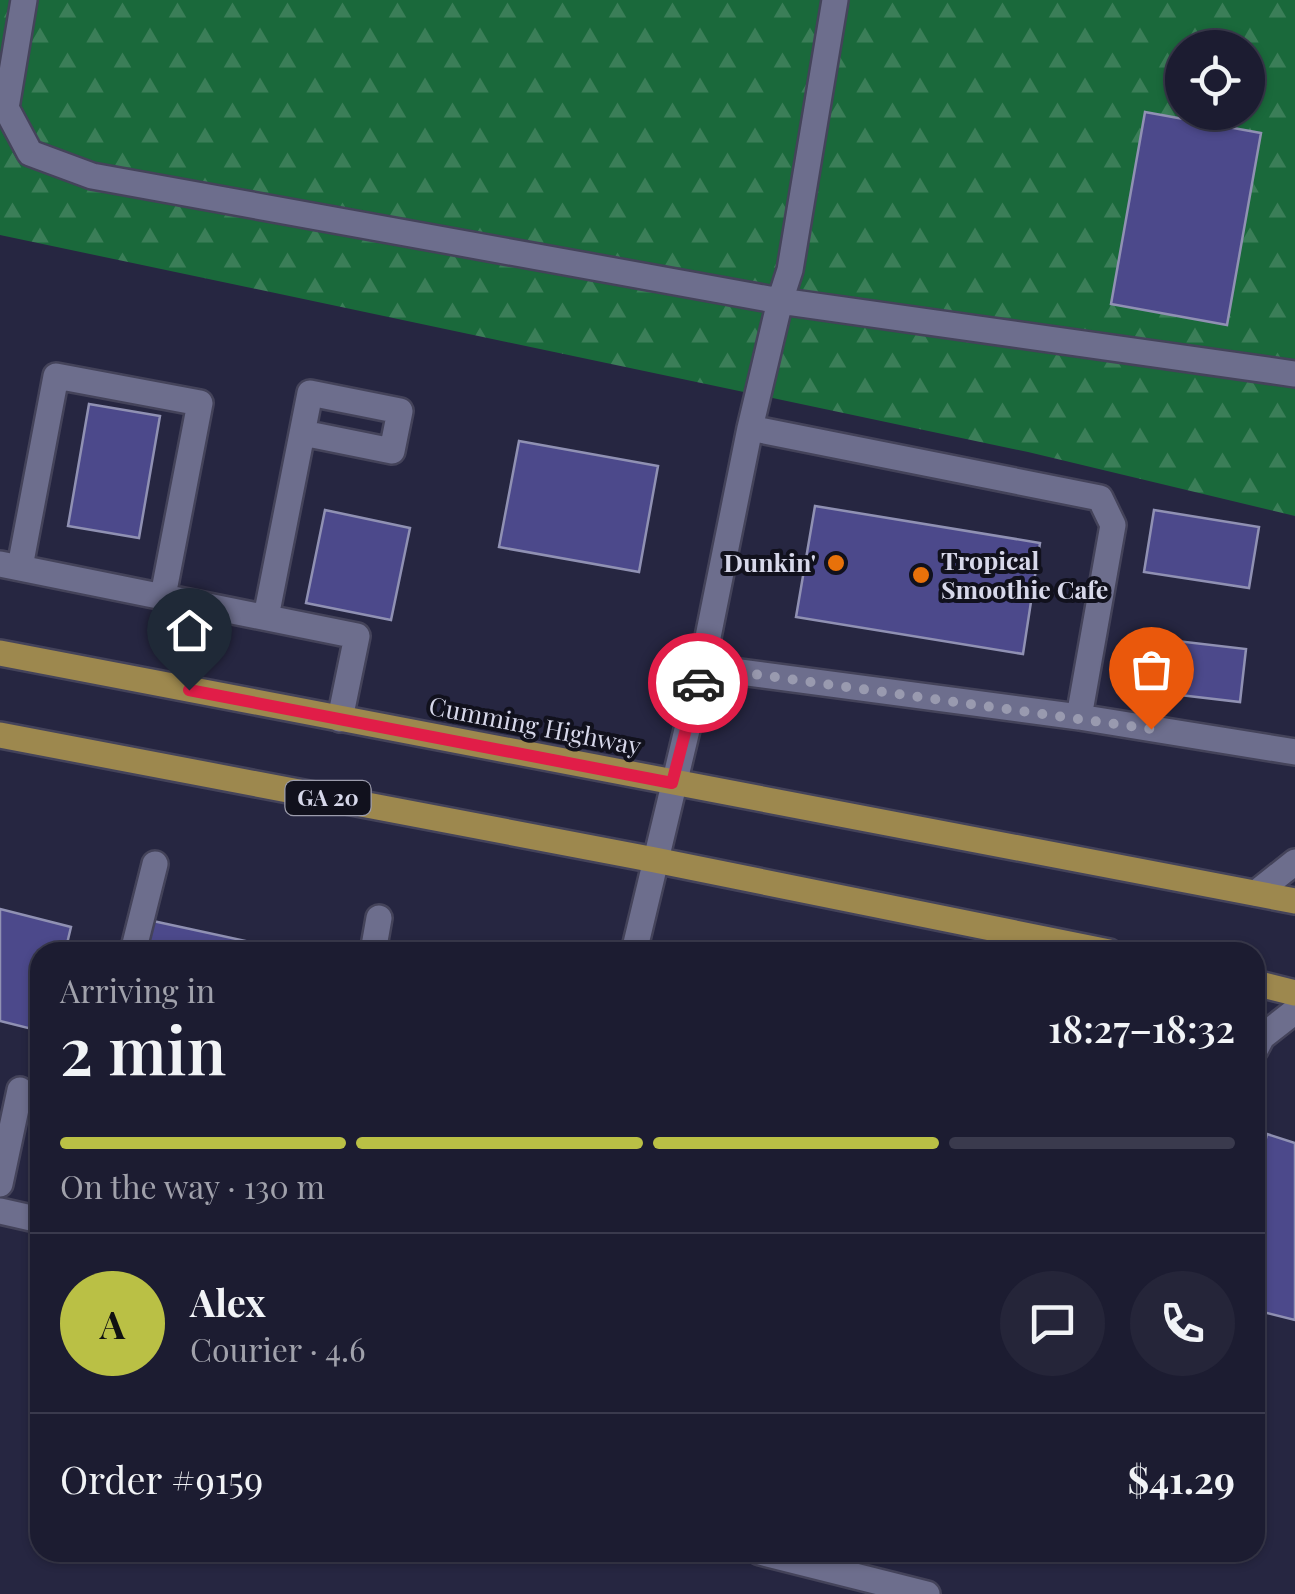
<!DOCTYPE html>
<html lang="en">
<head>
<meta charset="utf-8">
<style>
	:root { --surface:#1c1c31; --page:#252539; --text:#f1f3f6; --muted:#a0a1ab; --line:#3a3a4d; --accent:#bac045 }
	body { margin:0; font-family:"Playfair Display",serif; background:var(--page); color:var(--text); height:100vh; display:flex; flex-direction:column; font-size:38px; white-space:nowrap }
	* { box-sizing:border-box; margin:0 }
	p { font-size:32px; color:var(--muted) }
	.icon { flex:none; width:55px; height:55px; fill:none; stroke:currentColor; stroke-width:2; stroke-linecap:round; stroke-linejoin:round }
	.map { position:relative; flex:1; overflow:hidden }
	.drawer { position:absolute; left:30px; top:942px; width:1235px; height:620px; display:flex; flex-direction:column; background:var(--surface); border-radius:30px; box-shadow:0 2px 8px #0004,0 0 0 2px var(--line) }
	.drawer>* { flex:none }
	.fabs { position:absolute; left:1165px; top:30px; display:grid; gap:20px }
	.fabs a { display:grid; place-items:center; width:100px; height:100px; border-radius:50%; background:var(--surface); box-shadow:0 2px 8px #0004,0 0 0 2px var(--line); font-size:50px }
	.pin { position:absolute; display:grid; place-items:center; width:85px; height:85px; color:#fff; margin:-102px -42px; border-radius:50% 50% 50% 0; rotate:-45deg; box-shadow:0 0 10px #0007 }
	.pin .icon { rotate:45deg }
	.courier { position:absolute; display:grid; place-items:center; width:100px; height:100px; margin:-50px; border:8px solid #e11d48; border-radius:50%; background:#fff; color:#222; box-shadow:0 2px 12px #0007 }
	.headline em { font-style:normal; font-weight:600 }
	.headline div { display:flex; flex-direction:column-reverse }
	.headline { display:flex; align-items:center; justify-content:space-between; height:170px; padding:0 30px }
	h1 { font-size:65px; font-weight:600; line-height:75px }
	.bar { display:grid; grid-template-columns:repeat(4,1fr); gap:15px 10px; align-content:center; height:120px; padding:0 30px }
	.bar i { height:12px; border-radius:8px; background:var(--line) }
	.bar .active { background:var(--accent) }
	.bar p { grid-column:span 4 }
	.line { display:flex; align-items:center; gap:25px; padding:0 30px; border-top:2px solid var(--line) }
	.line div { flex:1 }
	.round { display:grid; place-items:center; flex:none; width:105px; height:105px; border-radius:52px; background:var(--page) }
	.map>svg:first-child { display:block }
	.forest { fill:url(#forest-firs); fill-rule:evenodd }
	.building { fill:#4c498b; stroke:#9091b3; stroke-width:2.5 }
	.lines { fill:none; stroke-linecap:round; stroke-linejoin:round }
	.minor-casing { stroke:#44435a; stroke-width:30 }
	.major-casing { stroke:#44435a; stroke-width:30 }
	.minor { stroke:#6d6e8d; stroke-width:25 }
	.major { stroke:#9d884e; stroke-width:25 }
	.done { stroke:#999aaf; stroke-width:10; stroke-dasharray:0 18 }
	.route { stroke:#e11d48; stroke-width:12 }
	.food-dot { fill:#e8710a; stroke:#11111d; stroke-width:4 }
	.labels { text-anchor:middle; stroke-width:8; stroke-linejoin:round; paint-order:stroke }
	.shield { fill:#11111d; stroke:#9c9cac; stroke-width:2.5 }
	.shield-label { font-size:22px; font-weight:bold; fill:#d7d8ea }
	.poi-label { font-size:25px; font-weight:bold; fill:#d7d8ea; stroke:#11111d; text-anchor:start }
	.street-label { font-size:25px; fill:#d7d8ea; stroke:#11111d }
</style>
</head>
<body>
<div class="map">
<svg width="1295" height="1594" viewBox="0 0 1295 1594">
	<defs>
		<pattern id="forest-firs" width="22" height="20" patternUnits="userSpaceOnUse" patternTransform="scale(2.5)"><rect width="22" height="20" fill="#1a693b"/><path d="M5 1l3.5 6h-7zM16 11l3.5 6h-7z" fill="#3b7e58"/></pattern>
	</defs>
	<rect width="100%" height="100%" fill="#262641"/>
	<path class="forest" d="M0 0H1295V516L1028 452 0 235ZM1182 48H1248V112H1182Z"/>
	<path class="building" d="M1145 112 1261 133 1227 325 1111 304Z
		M89 404 160 416 139 538 68 526Z
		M519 441 658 466 639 572 499 547Z
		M815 506 1040 543 1023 654 796 617Z
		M325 510 410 528 391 620 306 603Z
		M1154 510 1259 527 1249 588 1144 572Z
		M1151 638 1246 649 1240 702 1145 691Z
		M0 909 71 927 65 952H40V1031L0 1021Z
		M153 921 296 952H146Z
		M1267 1134 1295 1143V1320L1255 1310V1199L1265 1160 1261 1159Z"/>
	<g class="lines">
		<defs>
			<path id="minor" d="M24 0 6 108 30 153 92 176 780 301 750 428 702 667 634 952
				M835 0 790 270 780 301 1295 374
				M0 564 357 636 340 719
				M20 567 56 376 200 403 163 596
				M266 617 310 393 400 411 392 451 303 433
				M702 667 1079 717 1113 525 1100 498 750 428
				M1079 717 1295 752
				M1256 893 1295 862
				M133 952 155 864
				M373 952 379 918
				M1255 1050 1262 1037 1295 1011
				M0 1184 20 1090
				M0 1211 40 1220
				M760 1552 927 1594"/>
			<path id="major" d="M0 653 1295 901
				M0 735 655 860 1109 952
				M1255 983 1295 993"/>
		</defs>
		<use href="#minor" class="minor-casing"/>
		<use href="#major" class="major-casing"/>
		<use href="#minor" class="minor"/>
		<use href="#major" class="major"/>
	</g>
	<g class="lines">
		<path class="done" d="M698 683 702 667 1151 729"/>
		<path class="route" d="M189 690 672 783 698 683"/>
	</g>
	<g class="food-dot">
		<circle cx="836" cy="563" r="10"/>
		<circle cx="921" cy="575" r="10"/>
	</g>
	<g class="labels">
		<rect class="shield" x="285.5" y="781" width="85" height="34" rx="8"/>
		<g class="shield-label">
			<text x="328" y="806">GA 20</text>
		</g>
		<g class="poi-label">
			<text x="941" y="570">Tropical<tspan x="941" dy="29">Smoothie Cafe</tspan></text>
			<text x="816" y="572" text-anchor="end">Dunkin'</text>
		</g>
		<g class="street-label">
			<text transform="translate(535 726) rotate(11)" y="9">Cumming Highway</text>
		</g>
	</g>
</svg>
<div class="fabs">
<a><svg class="icon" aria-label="locate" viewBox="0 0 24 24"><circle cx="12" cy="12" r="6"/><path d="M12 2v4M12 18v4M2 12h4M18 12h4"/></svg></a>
</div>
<div class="pin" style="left:1151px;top:729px;background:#ea580c"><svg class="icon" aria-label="bag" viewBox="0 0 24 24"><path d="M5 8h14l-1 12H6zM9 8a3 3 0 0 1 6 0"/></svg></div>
<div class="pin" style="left:189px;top:690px;background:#1f2937"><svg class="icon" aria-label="home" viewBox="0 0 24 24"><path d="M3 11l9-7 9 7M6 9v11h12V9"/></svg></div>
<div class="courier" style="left:698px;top:683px"><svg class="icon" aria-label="car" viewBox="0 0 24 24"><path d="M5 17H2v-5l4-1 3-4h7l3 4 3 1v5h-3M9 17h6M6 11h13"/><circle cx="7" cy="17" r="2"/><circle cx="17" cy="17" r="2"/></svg></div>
<section class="drawer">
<div class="headline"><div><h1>2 min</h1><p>Arriving in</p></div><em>18:27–18:32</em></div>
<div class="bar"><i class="active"></i><i class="active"></i><i class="active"></i><i></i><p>On the way · 130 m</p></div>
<div class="line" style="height:180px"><b class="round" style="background:var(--accent);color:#111">A</b><div><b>Alex</b><p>Courier · 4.6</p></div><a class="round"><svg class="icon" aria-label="chat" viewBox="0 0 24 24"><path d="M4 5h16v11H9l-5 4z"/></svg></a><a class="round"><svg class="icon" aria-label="phone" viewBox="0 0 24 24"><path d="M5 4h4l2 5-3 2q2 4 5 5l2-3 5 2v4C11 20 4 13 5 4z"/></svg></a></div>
<div class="line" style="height:130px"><div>Order #9159</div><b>$41.29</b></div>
</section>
</div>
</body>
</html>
